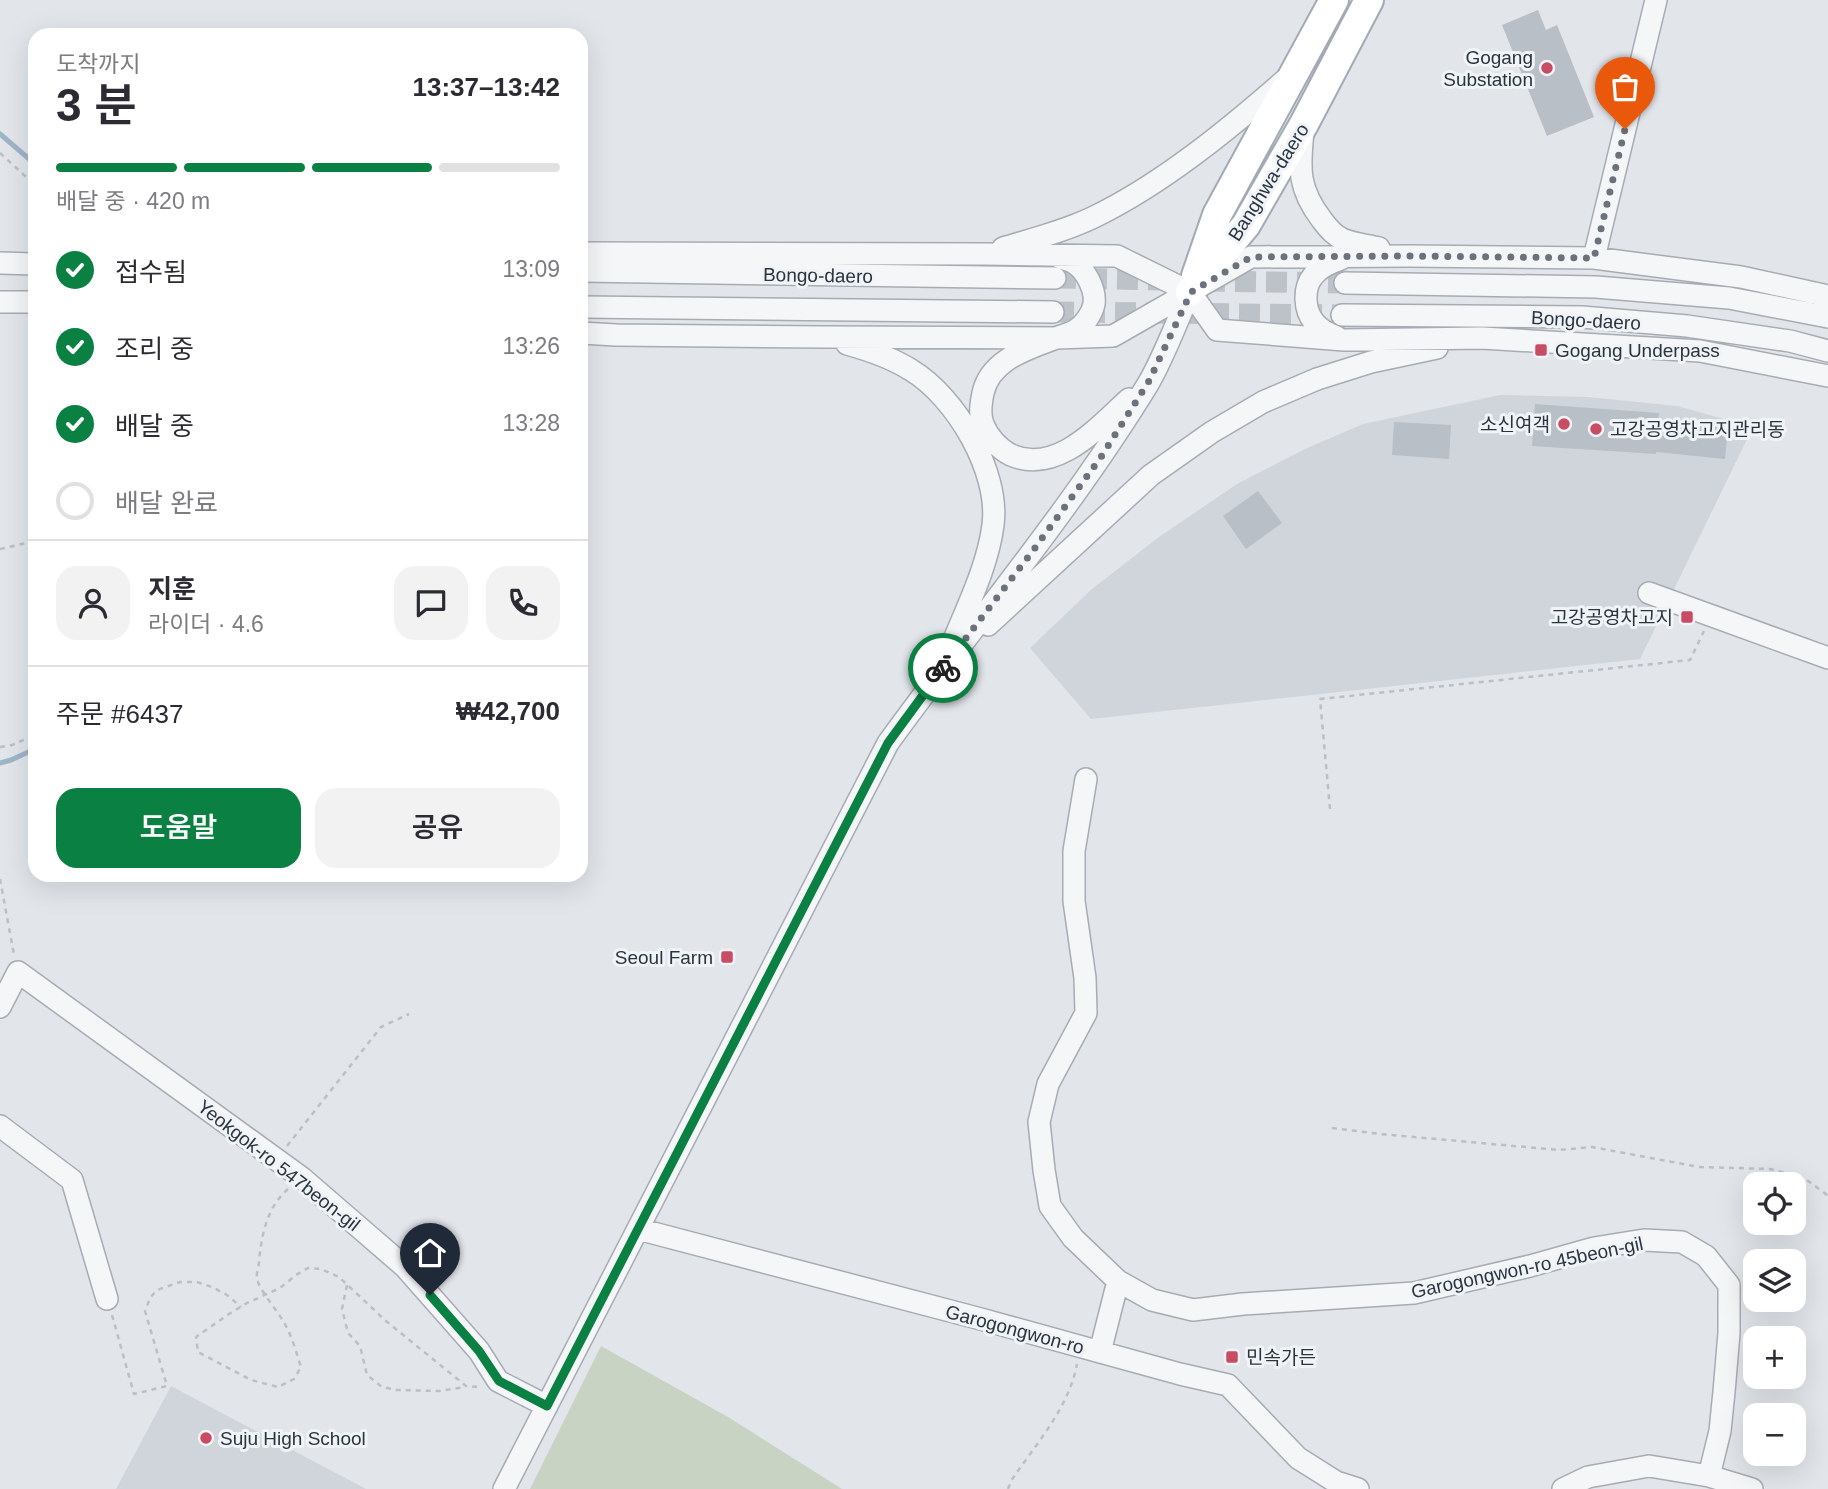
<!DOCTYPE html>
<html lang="ko">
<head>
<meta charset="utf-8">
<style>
	:root { --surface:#fff; --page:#f2f2f3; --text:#2b2b33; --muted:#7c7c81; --line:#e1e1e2; --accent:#0b8043 }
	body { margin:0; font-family:Arial,"Noto Sans KR",sans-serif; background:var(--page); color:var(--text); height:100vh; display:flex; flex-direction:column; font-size:26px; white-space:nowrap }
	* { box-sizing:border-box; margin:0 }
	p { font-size:23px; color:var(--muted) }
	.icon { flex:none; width:38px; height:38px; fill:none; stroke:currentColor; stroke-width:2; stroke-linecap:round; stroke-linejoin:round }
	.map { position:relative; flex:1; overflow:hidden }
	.side { position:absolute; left:28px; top:28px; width:560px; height:854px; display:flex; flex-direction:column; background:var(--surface); border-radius:21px; box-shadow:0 7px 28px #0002 }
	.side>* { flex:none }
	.fabs { position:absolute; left:1743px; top:1172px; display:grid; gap:14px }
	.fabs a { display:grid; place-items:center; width:63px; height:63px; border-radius:14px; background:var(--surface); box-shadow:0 7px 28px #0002; font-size:35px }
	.pin { position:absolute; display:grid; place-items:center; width:60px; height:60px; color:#fff; margin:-72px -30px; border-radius:50% 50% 50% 0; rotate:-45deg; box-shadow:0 0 7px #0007 }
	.pin .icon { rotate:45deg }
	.courier { position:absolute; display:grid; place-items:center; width:70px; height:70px; margin:-35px; border:5px solid #0b8043; border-radius:50%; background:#fff; color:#222; box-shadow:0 2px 9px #0007 }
	.summary em { font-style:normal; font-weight:600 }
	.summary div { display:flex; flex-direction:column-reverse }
	.summary { display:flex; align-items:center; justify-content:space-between; height:119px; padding:0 28px }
	h1 { font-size:46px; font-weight:600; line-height:52px }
	.bar { display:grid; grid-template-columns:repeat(4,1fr); gap:10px 7px; align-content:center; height:84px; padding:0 28px }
	.bar i { height:9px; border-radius:5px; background:var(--line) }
	.bar .current { background:var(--accent) }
	.bar p { grid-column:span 4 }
	.line { display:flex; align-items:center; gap:18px; padding:0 28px; border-top:2px solid var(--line) }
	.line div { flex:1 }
	.round { display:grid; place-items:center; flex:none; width:74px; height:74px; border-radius:21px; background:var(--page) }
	ol { padding:0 28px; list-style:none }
	li { display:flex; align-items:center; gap:21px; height:77px }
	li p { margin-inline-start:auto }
	li .icon { padding:7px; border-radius:50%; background:var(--accent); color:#fff; stroke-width:4 }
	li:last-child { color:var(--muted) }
	li i { width:38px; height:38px; border:4px solid var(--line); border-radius:50% }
	.cta { display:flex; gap:14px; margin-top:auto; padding:14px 28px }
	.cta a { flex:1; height:80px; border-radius:21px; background:var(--accent); color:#fff; font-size:28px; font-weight:600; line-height:80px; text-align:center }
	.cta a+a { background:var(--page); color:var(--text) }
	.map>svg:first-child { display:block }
	.built { fill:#d0d5dc }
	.green { fill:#c8d3c3 }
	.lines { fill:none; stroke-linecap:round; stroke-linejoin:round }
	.stream { stroke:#9eb5c8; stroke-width:5 }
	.building { fill:#b9bfc6 }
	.minor-tunnel { stroke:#bdc2c8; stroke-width:21; stroke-dasharray:21 10; stroke-linecap:butt }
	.minor-casing { stroke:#a7acb4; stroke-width:24 }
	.major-casing { stroke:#a2aab5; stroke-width:32 }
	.path { stroke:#bcc0c5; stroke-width:2.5; stroke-dasharray:5 5; stroke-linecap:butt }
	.minor { stroke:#f5f6f8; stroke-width:21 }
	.major { stroke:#fff; stroke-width:28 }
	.done { stroke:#6b727c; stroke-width:7; stroke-dasharray:0 12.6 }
	.route { stroke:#0b8043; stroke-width:9 }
	.poi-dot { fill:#c94c65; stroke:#f1f4f7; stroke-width:2.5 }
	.labels { text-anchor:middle; stroke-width:6; stroke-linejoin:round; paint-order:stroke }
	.poi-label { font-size:19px; fill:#2b3441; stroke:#f1f4f7; text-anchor:end }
	.street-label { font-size:19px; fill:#2b3441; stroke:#f1f4f7 }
</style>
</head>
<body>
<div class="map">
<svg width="1828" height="1489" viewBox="0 0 1828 1489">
	<rect width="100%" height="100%" fill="#e2e5ea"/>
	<path class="built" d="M1500 395 1588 397 1677 406 1753 427 1640 659 1091 719 1030 648 1092 589 1159 537 1237 484 1305 449 1363 424Z
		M171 1386 366 1489H116Z"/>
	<path class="green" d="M601 1346 728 1417 842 1489H530Z"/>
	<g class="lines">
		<path class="stream" d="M0 134 35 164
			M0 763 11 760 35 749"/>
	</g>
	<path class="building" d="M1538 10 1546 30 1557 25 1594 117 1547 136 1502 25Z
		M1535 404 1659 413 1658 422 1728 428 1725 459 1656 452V454L1532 446Z
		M1394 422 1451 425 1449 459 1392 455Z
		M1258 491 1282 523 1246 549 1223 516Z"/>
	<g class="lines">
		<path class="minor-tunnel" d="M1055 278 1168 280
			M1204 281 1345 283
			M1053 312 1342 315"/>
		<defs>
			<path id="minor" d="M1303 132C1299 169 1298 189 1322 220 1327 227 1334 235 1342 239 1353 244 1368 245 1379 248
				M1003 248C1033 239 1065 231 1094 217 1162 184 1228 130 1285 80
				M581 253 985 254 1117 256 1190 292 1217 330 1344 340 1482 338 1700 351 1828 376
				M1059 257C1063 259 1070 260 1074 263 1086 270 1096 290 1094 304 1092 314 1084 325 1076 330 1072 333 1066 334 1061 336 1032 348 991 357 983 393 981 403 979 414 983 424 988 437 999 449 1011 455 1057 475 1098 427 1129 399
				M1594 258 1656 0
				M0 263 35 264
				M581 271 1055 278
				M1345 283 1596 287 1729 298 1828 317
				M0 302H35
				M581 307 1053 312
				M1342 315 1582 317 1687 326 1790 341 1828 351
				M581 333 616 335 824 337 1056 338 1113 336 1251 257 1409 256 1594 258 1741 277 1828 296
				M1337 337C1329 334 1320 330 1314 322 1304 310 1303 288 1313 276 1320 267 1330 263 1341 259
				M847 344C869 350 892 358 911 370 956 397 1000 472 993 525 988 565 968 605 953 642
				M1649 593 1828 658
				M988 625 1151 475 1212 432 1263 402 1317 379 1371 362 1437 348
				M1086 779 1074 851V901L1085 978 1086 1013 1048 1084 1039 1122 1044 1170 1050 1206 1073 1238 1118 1281 1152 1300 1193 1310 1243 1304 1414 1293 1530 1266 1594 1248 1644 1240 1682 1242 1706 1256 1729 1285V1333L1724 1392 1720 1431 1709 1476
				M0 1007 18 972 302 1178 405 1267 479 1351 498 1381 547 1406
				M0 1126 72 1180 107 1299
				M638 1229 977 1318 1180 1374 1228 1385 1298 1458 1336 1482 1358 1489
				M1100 1352 1118 1281
				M504 1489 888 743C974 624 1071 510 1148 384 1164 357 1177 321 1190 292
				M1563 1489 1588 1477 1649 1466 1709 1476 1752 1489"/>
			<path id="major" d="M1196 276 1217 215 1334 0
				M1190 292 1246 225 1304 124 1369 0"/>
		</defs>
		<use href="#minor" class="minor-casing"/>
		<use href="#major" class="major-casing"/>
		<path class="path" d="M0 153 35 185
			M0 549 35 541
			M0 747 12 745 35 735
			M1330 809 1320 699 1690 660 1704 631
			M0 879 14 955
			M1332 1128 1380 1134 1559 1150 1592 1147 1699 1167 1770 1169 1804 1178 1826 1194 1828 1199
			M287 1146 381 1027 409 1014
			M288 1189C267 1207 261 1236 259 1263 258 1268 256 1275 257 1279 260 1291 277 1310 283 1321 292 1335 296 1352 301 1367L294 1379 278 1387 251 1380 198 1352 196 1337 229 1314 247 1303 280 1288 296 1275 308 1268 321 1269 339 1277 386 1321 466 1386 481 1387
			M347 1285 342 1309 348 1333 360 1346 367 1375 382 1387 397 1390 440 1391 465 1387
			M112 1315 134 1394 167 1386 145 1311 150 1298 157 1290 180 1282H197L212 1287 227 1295 241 1307
			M1008 1489 1011 1481C1035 1445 1069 1408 1077 1364"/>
		<use href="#minor" class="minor"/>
		<use href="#major" class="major"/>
	</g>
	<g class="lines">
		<path class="done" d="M943 668 1032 552 1101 457 1149 381 1191 292 1251 257 1409 256 1594 258 1625 129"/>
		<path class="route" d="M430 1295 479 1351 499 1381 547 1406 888 743 943 668"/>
	</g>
	<g class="poi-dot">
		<circle cx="1547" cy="68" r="7"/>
		<rect x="1534" y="343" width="14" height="14" rx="3.5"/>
		<circle cx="1564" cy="424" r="7"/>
		<circle cx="1596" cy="429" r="7"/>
		<rect x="1680" y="610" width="14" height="14" rx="3.5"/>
		<rect x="720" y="950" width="14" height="14" rx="3.5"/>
		<rect x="1225" y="1350" width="14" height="14" rx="3.5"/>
		<circle cx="206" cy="1438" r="7"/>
	</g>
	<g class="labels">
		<g class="poi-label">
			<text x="1533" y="64">Gogang<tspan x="1533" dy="22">Substation</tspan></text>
			<text x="1555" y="357" text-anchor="start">Gogang Underpass</text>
			<text x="1550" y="431">소신여객</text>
			<text x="1610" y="436" text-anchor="start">고강공영차고지관리동</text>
			<text x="1673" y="624">고강공영차고지</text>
			<text x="713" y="964">Seoul Farm</text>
			<text x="1246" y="1364" text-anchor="start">민속가든</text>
			<text x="220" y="1445" text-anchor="start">Suju High School</text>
		</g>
		<g class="street-label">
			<text transform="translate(1268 182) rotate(-58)" y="7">Banghwa-daero</text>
			<text transform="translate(818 275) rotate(1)" y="7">Bongo-daero</text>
			<text transform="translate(1586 320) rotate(3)" y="7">Bongo-daero</text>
			<text transform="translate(279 1165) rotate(38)" y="7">Yeokgok-ro 547beon-gil</text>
			<text transform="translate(1527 1267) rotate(-12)" y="7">Garogongwon-ro 45beon-gil</text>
			<text transform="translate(1015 1329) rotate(15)" y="7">Garogongwon-ro</text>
		</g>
	</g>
</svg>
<div class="fabs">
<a><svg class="icon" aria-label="locate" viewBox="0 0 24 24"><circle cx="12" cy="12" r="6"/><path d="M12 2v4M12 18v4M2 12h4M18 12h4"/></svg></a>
<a><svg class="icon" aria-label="layers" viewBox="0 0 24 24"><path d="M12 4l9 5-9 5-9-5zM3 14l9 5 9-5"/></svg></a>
<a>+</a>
<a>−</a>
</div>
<div class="pin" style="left:1625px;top:129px;background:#ea580c"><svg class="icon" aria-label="bag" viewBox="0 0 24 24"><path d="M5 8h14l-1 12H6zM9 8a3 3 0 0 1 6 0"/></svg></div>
<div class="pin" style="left:430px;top:1295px;background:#1f2937"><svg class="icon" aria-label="home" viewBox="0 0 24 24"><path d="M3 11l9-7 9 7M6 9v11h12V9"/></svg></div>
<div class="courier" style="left:943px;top:668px"><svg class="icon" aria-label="bike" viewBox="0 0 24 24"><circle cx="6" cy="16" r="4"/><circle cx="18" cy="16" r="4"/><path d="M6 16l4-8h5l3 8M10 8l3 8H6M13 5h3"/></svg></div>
<section class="side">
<div class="summary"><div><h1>3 분</h1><p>도착까지</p></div><em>13:37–13:42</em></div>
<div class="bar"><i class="current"></i><i class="current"></i><i class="current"></i><i></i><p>배달 중 · 420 m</p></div>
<ol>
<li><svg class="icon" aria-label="check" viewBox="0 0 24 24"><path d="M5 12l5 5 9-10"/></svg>접수됨<p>13:09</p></li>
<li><svg class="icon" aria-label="check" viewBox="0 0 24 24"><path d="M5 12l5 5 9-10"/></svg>조리 중<p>13:26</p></li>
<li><svg class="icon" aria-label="check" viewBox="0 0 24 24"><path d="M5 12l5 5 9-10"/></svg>배달 중<p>13:28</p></li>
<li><i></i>배달 완료</li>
</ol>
<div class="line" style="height:126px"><a class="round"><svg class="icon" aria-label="person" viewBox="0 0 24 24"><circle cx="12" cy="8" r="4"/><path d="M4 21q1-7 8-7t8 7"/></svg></a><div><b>지훈</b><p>라이더 · 4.6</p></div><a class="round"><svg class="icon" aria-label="chat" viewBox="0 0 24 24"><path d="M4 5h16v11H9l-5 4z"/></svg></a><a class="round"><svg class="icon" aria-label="phone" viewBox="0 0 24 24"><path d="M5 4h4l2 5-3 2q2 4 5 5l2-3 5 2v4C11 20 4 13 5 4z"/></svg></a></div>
<div class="line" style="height:91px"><div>주문 #6437</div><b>₩42,700</b></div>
<div class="cta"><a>도움말</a><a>공유</a></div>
</section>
</div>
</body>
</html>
